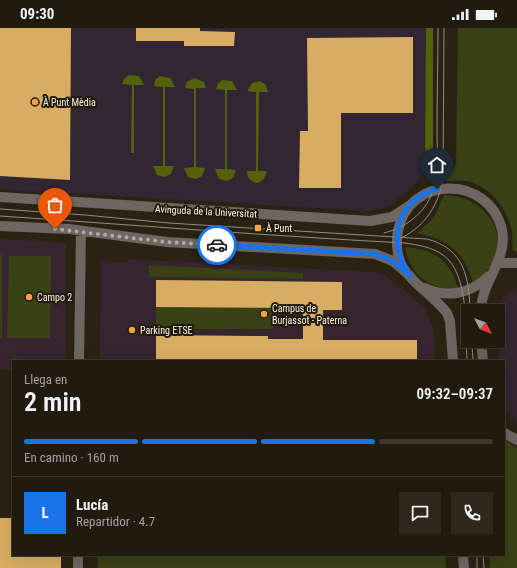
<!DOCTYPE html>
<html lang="es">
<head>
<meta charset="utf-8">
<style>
	:root { --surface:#211a0e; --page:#2d271c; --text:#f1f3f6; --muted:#a2a19e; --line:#3e382e; --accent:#1a73e8 }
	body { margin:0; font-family:"Roboto Condensed",sans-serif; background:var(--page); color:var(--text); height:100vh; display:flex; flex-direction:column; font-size:15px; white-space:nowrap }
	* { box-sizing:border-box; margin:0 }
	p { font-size:13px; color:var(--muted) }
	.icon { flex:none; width:22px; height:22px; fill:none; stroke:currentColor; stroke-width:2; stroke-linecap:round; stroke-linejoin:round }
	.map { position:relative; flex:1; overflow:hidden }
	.side { position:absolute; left:12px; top:332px; width:493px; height:196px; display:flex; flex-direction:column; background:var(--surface); border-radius:0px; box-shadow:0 4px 16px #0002,0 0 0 1px var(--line) }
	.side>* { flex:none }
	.needle { width:26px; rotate:131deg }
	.buttons { position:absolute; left:461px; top:276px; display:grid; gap:8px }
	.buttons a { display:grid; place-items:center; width:44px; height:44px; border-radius:0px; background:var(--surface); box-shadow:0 4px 16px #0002,0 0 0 1px var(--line); font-size:20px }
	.pin { position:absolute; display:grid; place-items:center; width:34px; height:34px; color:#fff; margin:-41px -17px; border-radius:50% 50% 50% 0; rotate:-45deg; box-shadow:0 0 4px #0007 }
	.pin .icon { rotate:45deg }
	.courier { position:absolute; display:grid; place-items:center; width:40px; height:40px; margin:-20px; border:3px solid #1a73e8; border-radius:50%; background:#fff; color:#222; box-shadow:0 1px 5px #0007 }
	.head em { font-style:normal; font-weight:600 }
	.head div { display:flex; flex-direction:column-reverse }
	.head { display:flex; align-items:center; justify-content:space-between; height:68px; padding:0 12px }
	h1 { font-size:26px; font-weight:600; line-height:30px }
	.bar { display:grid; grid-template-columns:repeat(4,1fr); gap:6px 4px; align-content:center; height:48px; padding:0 12px }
	.bar i { height:5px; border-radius:3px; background:var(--line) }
	.bar .active { background:var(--accent) }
	.bar p { grid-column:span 4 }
	.line { display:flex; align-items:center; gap:10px; padding:0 12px; border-top:1px solid var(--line) }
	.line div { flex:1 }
	.round { display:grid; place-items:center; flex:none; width:42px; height:42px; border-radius:0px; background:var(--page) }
	.status { display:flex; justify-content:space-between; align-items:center; height:28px; padding:0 20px; background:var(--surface); direction:ltr }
	.status svg { height:11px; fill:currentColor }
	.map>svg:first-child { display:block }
	.commercial { fill:#332633 }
	.education { fill:#36252f }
	.green { fill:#394115 }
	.forest { fill:#54620a }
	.building { fill:#d8ac62 }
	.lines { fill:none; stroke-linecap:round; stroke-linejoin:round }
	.minor { stroke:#6f6662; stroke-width:10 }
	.tram { stroke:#948c7f; stroke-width:1 }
	.done { stroke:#b1aa9e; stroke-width:4; stroke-dasharray:0 7.2 }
	.route { stroke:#1a73e8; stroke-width:5 }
	.poi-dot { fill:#f7a14a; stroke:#22190a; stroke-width:1.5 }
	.labels { text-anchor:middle; stroke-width:4; stroke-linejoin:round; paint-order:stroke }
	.poi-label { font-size:10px; fill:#f9f3e9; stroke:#22190a; text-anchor:start }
	.street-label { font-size:10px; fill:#f9f3e9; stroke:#22190a }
</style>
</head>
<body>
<div class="status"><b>09:30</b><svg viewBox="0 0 49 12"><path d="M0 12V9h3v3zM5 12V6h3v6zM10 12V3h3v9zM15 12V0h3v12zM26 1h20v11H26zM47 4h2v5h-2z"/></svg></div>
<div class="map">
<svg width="517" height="540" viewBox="0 0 517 540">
	<rect width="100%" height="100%" fill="#2c2213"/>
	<path class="commercial" d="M0 0H427L424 142 417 154 404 167 387 179 369 183 0 161Z"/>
	<path class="education" d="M0 211 66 215V333H13V342H0Z
		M128 231 373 244 384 247 398 257 425 280 433 300 436 333H100L101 233 127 235Z
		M517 259V395L510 389 504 378V333H499L498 283H496V280L502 269Z"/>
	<path class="green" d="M458 0H517V225L513 222C512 216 513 209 512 203 508 183 493 162 473 155 464 151 454 153 445 153L456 136Z
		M444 167C486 168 514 207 487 243 484 248 478 251 473 255 464 224 449 212 417 205L434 189Z
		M405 219C434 222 450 231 458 260 431 264 409 246 405 219Z
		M0 227H2V310H0Z
		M9 228H51L50 310H7Z
		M149 237 303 245V251L149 249Z
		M156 279H273V301H156Z
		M504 411 517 420V540H490V527H504Z
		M98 527H445L446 540H98Z"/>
	<path class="forest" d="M426 0H433V122L425 123Z
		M129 47 139 48 144 57H134V125H131L132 57 122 56 124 51Z
		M160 48 170 50 175 59H165V138H174L171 146 164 149 157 147 153 138H163V59L154 58 155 52Z
		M194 50 204 54 206 60H196V139L205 140 202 148 196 151 188 149 184 140 194 139V61L185 60 187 54Z
		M222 52 232 53 237 62H227V141L236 142 233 150 227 153 219 151 215 141H225V62L216 61 218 56Z
		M260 53 266 57 268 64H259L258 143H267L264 151 258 155C251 154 247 150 247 143H256V64L247 63 252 55Z"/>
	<path class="building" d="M0 0H71L70 152 0 148Z
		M136 0H200V3L235 4 234 18H184V13H136Z
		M413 9V85H341V160H299L300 103H308L307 10Z
		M156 252 342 254V282H323V312H417V333H156V307L268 308V311H303V280L156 279Z
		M0 490H12L13 527H61V540H0Z"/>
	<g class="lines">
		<path class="minor" d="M0 169 370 193 392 189 409 178
			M0 198 69 201 167 214 375 226 393 233 410 248
			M498 235H517
			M425 260C447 271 472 265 489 248
			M481 313 483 333
			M79 333 81 203
			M453 333 450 293 447 285C434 268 411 255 401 236 397 226 396 214 398 203 408 147 489 146 502 202 508 232 481 254 481 283
			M504 405 517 412
			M463 527 464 540
			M78 540V527"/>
		<path class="tram" d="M0 181 85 187 169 195 427 211C465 221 469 250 470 283
			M0 188C135 197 270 208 405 215 418 217 432 219 443 227 470 246 465 304 467 333
			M384 205C404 200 422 188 431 168 440 148 437 123 437 101 437 68 438 34 438 0
			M403 209C426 197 438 177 443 152L444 0
			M472 313 473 333
			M477 527V540
			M483 527 484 540"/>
	</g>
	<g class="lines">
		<path class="done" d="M55 201 167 214 217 217"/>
		<path class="route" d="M217 217 375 226 393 233 410 248C387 216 395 172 437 161"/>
	</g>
	<g class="poi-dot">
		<circle cx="35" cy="74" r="4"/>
		<rect x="254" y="196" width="8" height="8" rx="2"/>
		<circle cx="29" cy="269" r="4"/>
		<circle cx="264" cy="286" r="4"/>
		<circle cx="132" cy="302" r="4"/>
	</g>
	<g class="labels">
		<g class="poi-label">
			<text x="43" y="78">À Punt Mèdia</text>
			<text x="266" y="204">À Punt</text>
			<text x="37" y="273">Campo 2</text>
			<text x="272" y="284">Campus de<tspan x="272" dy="12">Burjassot - Paterna</tspan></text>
			<text x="140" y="306">Parking ETSE</text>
		</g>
		<g class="street-label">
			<text transform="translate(206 183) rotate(3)" y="4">Avinguda de la Universitat</text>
		</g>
	</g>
</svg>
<div class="buttons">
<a><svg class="needle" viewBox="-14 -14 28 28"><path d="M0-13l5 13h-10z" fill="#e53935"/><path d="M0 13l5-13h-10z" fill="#a2a19e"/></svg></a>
</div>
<div class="pin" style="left:55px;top:201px;background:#ea580c"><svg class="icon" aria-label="bag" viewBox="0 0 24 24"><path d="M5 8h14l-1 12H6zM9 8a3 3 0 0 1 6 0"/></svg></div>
<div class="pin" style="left:437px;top:161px;background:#1f2937"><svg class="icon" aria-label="home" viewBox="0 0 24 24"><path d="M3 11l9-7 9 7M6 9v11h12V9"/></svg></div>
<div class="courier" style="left:217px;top:217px"><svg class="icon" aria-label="car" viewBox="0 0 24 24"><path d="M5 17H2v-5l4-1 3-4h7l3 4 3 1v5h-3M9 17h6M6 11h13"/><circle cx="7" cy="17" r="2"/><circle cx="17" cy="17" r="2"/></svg></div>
<section class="side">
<div class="head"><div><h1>2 min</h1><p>Llega en</p></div><em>09:32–09:37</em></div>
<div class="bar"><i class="active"></i><i class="active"></i><i class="active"></i><i></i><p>En camino · 160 m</p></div>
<div class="line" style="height:72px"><b class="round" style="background:var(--accent);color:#fff">L</b><div><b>Lucía</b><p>Repartidor · 4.7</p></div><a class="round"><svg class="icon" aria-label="chat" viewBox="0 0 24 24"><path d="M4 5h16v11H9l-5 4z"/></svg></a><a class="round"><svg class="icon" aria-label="phone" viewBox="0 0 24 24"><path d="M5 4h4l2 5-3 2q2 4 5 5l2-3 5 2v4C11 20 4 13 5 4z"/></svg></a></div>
</section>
</div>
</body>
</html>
